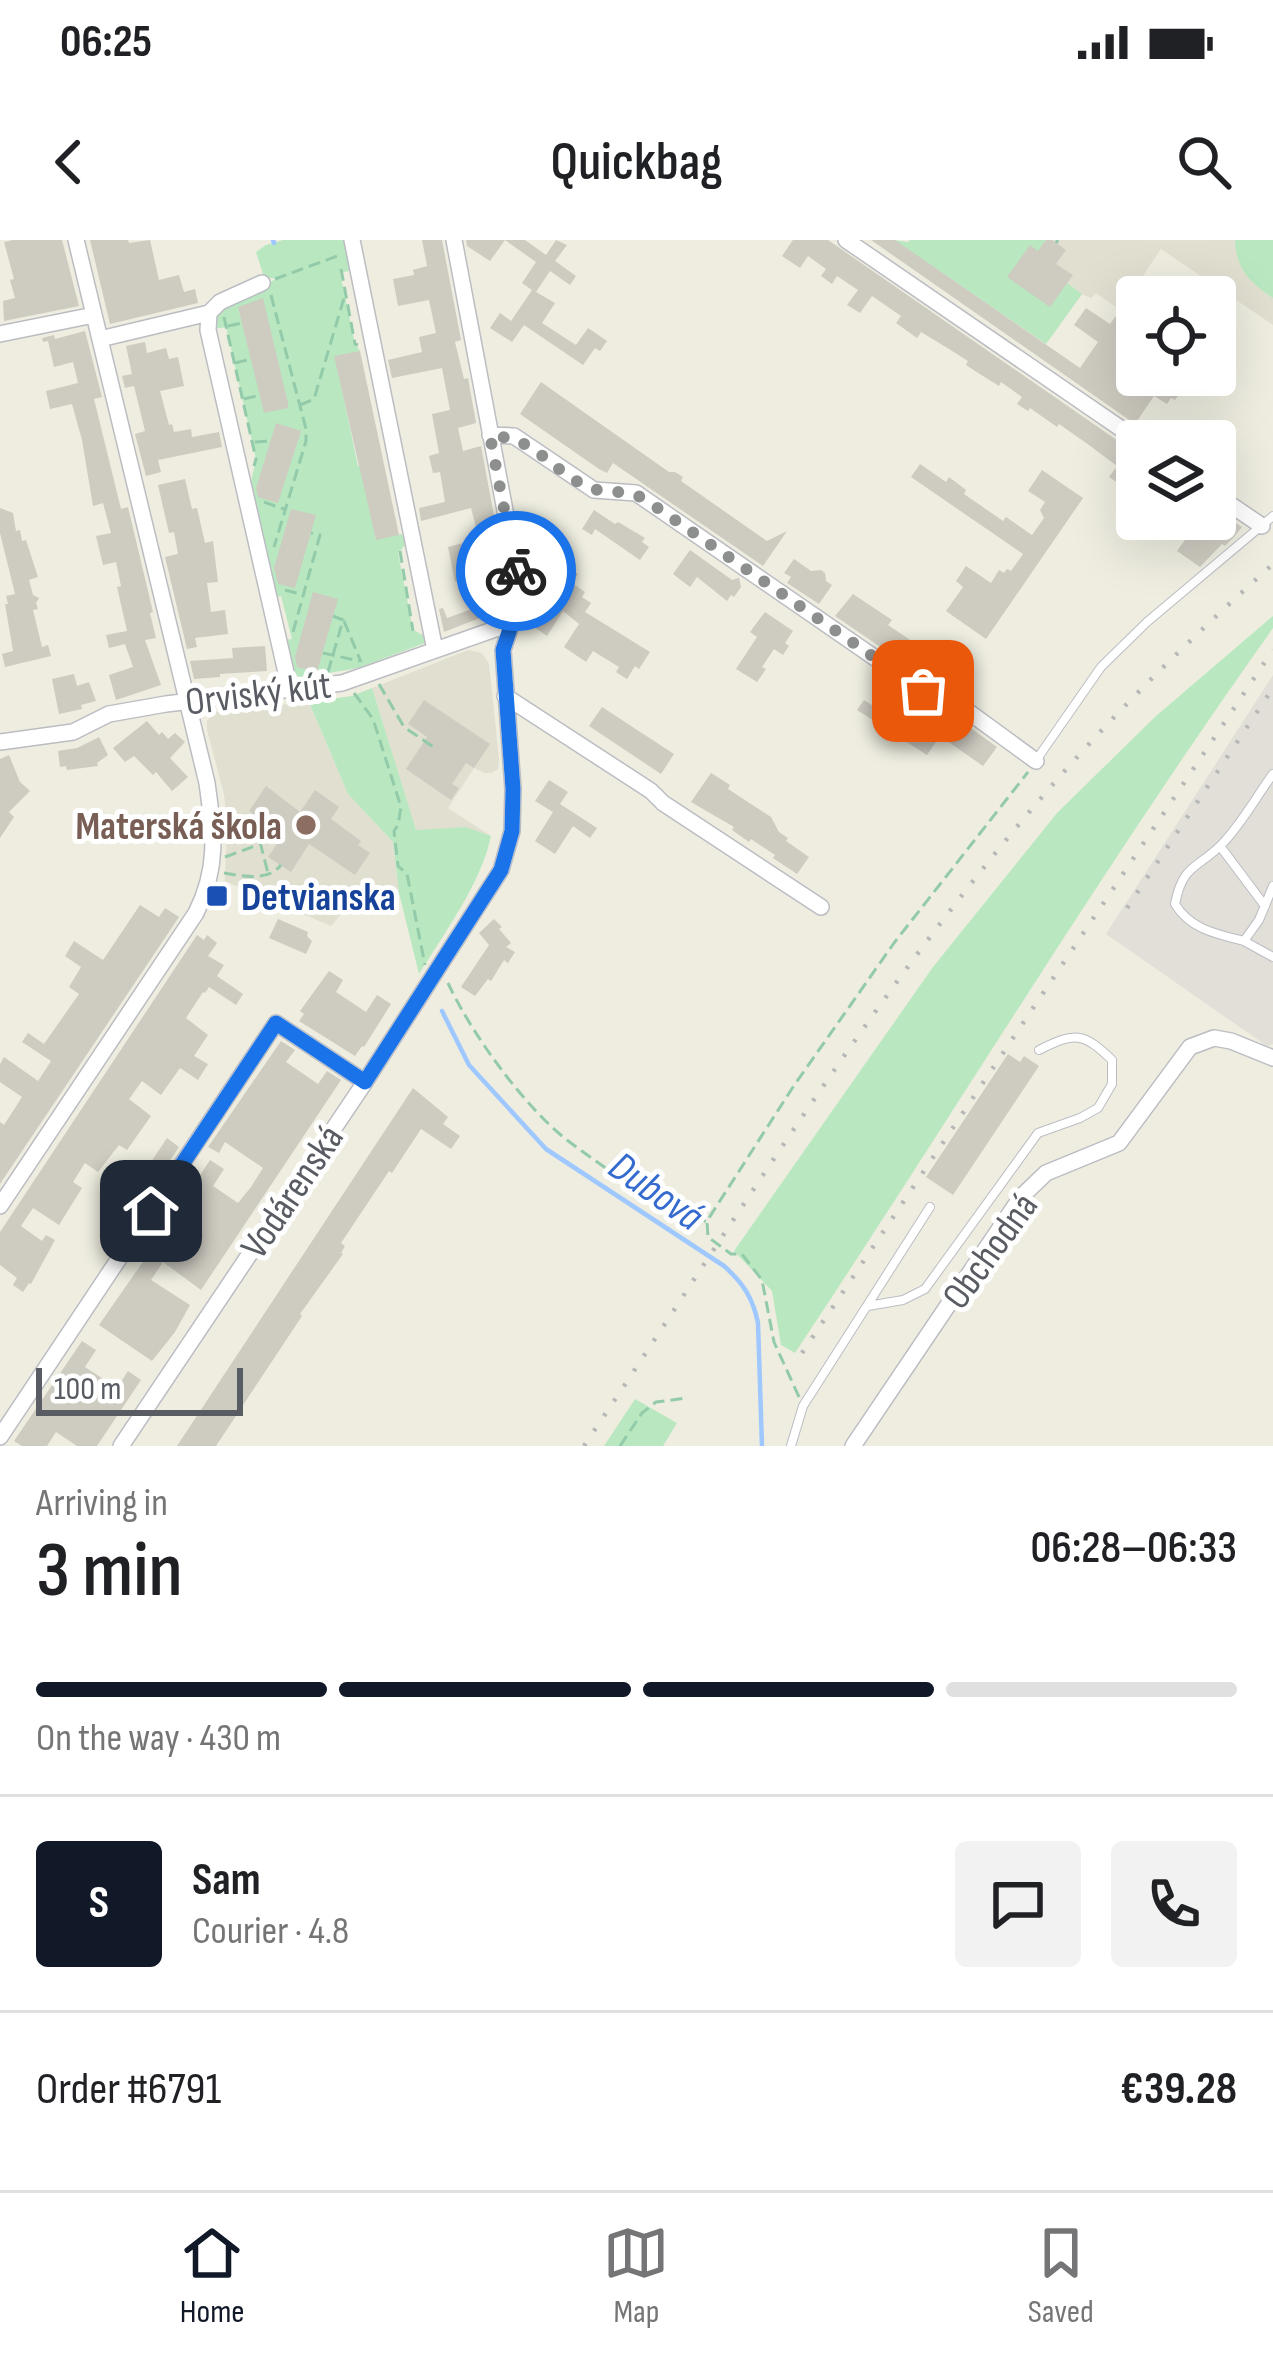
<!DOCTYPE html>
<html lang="en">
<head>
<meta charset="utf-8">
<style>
	:root { --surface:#fff; --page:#f2f2f2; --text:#202124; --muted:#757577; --line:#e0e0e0; --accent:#111827 }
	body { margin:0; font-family:"Sofia Sans Condensed",sans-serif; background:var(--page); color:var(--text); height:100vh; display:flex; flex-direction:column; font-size:45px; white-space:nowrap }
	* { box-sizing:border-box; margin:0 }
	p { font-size:39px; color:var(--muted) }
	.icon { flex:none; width:66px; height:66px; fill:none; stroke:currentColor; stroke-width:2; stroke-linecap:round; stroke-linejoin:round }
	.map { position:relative; height:1206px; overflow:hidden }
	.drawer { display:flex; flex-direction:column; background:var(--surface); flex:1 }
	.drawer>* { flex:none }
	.buttons { position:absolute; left:1116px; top:36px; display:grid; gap:24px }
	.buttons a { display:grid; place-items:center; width:120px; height:120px; border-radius:12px; background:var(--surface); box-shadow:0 12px 48px #0002; font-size:60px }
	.scale { position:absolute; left:36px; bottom:30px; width:207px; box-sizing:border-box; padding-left:12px; border:6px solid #595c63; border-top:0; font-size:33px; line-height:42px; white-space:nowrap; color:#595c63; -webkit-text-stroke:9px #fff; paint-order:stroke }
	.pin { position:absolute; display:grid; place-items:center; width:102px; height:102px; color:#fff; margin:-51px; border-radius:24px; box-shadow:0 6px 18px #0006 }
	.courier { position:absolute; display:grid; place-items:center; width:120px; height:120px; margin:-60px; border:9px solid #1a73e8; border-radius:50%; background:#fff; color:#222; box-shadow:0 3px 15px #0007 }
	.overview em { font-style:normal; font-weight:600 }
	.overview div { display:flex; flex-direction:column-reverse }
	.overview { display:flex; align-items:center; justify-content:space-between; height:204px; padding:0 36px }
	h1 { font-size:78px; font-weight:600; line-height:90px }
	.bar { display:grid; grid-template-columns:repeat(4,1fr); gap:18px 12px; align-content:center; height:144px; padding:0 36px }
	.bar i { height:15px; border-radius:9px; background:var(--line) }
	.bar .on { background:var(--accent) }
	.bar p { grid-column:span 4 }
	.line { display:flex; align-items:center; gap:30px; padding:0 36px; border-top:3px solid var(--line) }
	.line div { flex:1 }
	.round { display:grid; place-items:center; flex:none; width:126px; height:126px; border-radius:12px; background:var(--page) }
	.status { display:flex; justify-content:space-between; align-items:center; height:84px; padding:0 60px; background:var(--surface); direction:ltr }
	.status svg { height:33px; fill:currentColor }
	header { display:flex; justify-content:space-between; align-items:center; height:156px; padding:0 36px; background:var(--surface); font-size:54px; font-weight:600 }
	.dock { display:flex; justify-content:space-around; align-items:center; height:168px; border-top:3px solid var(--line); background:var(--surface); font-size:33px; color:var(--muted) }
	.dock a { display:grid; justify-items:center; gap:6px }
	.dock .on { color:var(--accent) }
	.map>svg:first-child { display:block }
	.industrial { fill:#e1dfd8 }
	.education { fill:#e0dfd0 }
	.green { fill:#b9e8c0 }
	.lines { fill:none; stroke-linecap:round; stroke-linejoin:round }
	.stream { stroke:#9ec8ff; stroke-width:4.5 }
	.building { fill:#cecbc1 }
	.lane-casing { stroke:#bbbdc3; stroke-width:10 }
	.street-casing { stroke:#bbbdc3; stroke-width:18 }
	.path { stroke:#92caaa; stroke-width:3; stroke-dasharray:12 6; stroke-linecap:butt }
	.lane { stroke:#fff; stroke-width:8 }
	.street { stroke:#fff; stroke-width:15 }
	.rail { stroke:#b6b7b7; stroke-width:4.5; stroke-dasharray:3 15; stroke-linecap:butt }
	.done { stroke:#8d8f8f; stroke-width:12; stroke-dasharray:0 21.6 }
	.route { stroke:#1a73e8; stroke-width:15 }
	.education-dot { fill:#8d6e63; stroke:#fff; stroke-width:4.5 }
	.transit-dot { fill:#1a4fb4; stroke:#fff; stroke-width:4.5 }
	.labels { text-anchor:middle; stroke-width:10; stroke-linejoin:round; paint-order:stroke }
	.street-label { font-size:39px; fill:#595c63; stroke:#fff }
	.education-label { font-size:39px; font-weight:bold; fill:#785e54; stroke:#fff; text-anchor:end }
	.transit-label { font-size:39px; font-weight:bold; fill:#164399; stroke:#fff; text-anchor:start }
	.water-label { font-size:42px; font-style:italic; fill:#356bce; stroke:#fff }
</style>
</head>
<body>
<div class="status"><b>06:25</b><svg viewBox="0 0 49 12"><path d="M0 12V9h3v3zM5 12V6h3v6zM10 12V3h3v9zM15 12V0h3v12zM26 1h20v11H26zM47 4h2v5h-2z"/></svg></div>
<header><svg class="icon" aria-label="back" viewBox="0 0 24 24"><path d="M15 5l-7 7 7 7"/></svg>Quickbag<svg class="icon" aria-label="search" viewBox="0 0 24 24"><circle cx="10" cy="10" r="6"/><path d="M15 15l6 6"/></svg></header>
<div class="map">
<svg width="1273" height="1206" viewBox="0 0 1273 1206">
	<rect width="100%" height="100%" fill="#eeede0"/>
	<path class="industrial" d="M1273 435V804L1267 806 1106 694Z"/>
	<path class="education" d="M910 0H1273V85L1161 9 1120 70 1096 53 1091 58 1082 54 1052 96Z
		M468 410 482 413 489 424 499 519 498 529 491 533H485L474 528 448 568 491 596 465 587 416 591 372 448Z
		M309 462 348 554 393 602 399 653 348 666 331 686 225 641 227 584 224 554 207 490V481L215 472Z"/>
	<path class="green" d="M283 0H344L353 30 340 33 355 104 360 111 335 117 358 226H361L376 299 401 294 408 302 398 313 413 390 433 400 358 428 300 438 290 429 283 400 292 399 281 356 271 358 250 246 256 219 226 87 208 90 220 62 277 39 264 37 256 12 266 5Z
		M894 0 908 2 910 0H1046L1041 7 1067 43 1082 54 1046 104Z
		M1235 0H1273V58C1250 43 1236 29 1235 0Z
		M1273 376V388C1105 624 955 872 795 1113L781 1105 772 1051 734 1011 933 727 1057 573 1156 476Z
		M372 448 416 590 466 587 491 596C482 641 444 694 419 734L399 653 393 602 348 554 309 462 352 456Z
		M635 1159 677 1183 663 1206H604Z"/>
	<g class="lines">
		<path class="stream" d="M273 0 274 3
			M442 771 469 825 546 909 724 1026C743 1043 753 1058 758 1083L762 1206"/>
	</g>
	<path class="building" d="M13 0H62L79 66 4 81 3 61 15 58 10 40 14 39 4 2Z
		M90 0H128L129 3 150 0 159 40 179 35 184 52 195 49 198 63 110 84Z
		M422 0H442L461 100 455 102 464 139 468 138 476 183 458 188 463 211 481 206 496 286 490 287 507 348 498 351 499 356 490 359 495 372 444 392 439 369 443 368 447 378 472 369 470 364 477 362 469 338 455 342 448 307 479 299 471 268 421 281 419 268 445 262 440 232 433 233 429 216 439 213 432 174 450 170 442 128 392 138 388 120 422 112 419 97 436 93 429 60 398 66 393 39 414 35 413 30 427 26Z
		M466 0H525L546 15 556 0 567 5 555 21 576 36 570 45 550 31 536 52 555 63 542 83 576 105 588 88 607 101 600 111 595 108 583 125 524 85 512 102 490 88 500 73 511 81 532 50 522 43 536 22 505 0 490 21 467 6Z
		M793 0H828L1121 203 1137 216V229L1124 247 1109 237 1117 226 1089 205 1059 184 1057 187 1030 168 1028 171 1017 164 1022 157 1001 142 999 146 975 131 966 125 968 121 949 109 921 92 917 98 896 83 901 76 872 56 860 73 847 65 858 50 837 36 832 44 821 36 826 29 808 16 800 28 782 16Z
		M871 0H895L1080 128 1098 102 1074 85 1086 68 1110 84 1123 66 1137 76 1126 94 1137 102V135L1150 140 1154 135H1169L1165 140 1181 152 1175 160 1171 158 1167 164 1154 156 1135 184Z
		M1046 0H1052L1066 10 1056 24 1073 35 1050 67 1007 37 1030 5 1038 11Z
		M263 58 288 163V168L264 173 238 67Z
		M85 91 102 157 94 159 121 269 128 267 153 372 150 373 156 398 145 400 161 445 116 460 109 435 133 427 125 404 109 408 106 395 127 391 117 347 121 346 116 322 103 325 96 296 111 293 103 263 93 266 82 200 72 164 50 169 46 151 78 143 73 122 54 127 48 101 43 102 42 98 54 95 55 99Z
		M145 102 147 113 166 108 169 119 178 117 184 146 160 151 169 185 172 184 174 192 191 189 192 197 219 192 222 207 158 220 161 232 146 236 135 194 145 191 134 146 125 148 122 136 132 134 126 106Z
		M360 111 399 295 376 300 334 116Z
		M541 142 669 232H675L683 237 681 241 767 301 787 291 763 326 613 223 607 233 599 229 520 174Z
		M276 183 301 191 278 263 258 257 256 248Z
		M920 224 946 242 949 237 966 250 964 254 1003 281 1006 277 1032 295 1044 278 1040 270 1045 262 1028 251 1042 230 1083 258 986 399 946 371 963 347 956 341 966 326 991 343 999 330 1004 333 1007 329 1011 331 1023 314 911 237Z
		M185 239 192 269 197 268 205 303 213 301 218 342 207 343 211 372 225 370 228 394 195 398 197 407 187 409 165 317 178 314 174 292 169 293 158 245Z
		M0 268 13 273 16 291 20 290 22 301 26 300 38 337 29 340 33 355 39 358 36 363 38 369 33 370 42 407 48 405 51 416 5 427 2 414 13 411 5 364H8L6 356 15 354 0 293Z
		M291 269 316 275 295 348 278 344 274 328Z
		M1215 269 1242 287 1233 298 1225 306 1222 304 1200 327 1177 311 1190 293 1170 279H1215Z
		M594 270 615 284 618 282 645 298 642 302 649 307 640 320 595 289 592 295 582 289Z
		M538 289 554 299 550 305 553 307 552 309 567 318 563 324 578 334 572 343 585 352 582 357 591 363 585 372 650 412 639 429 635 426 627 439 616 432 619 427 593 411 586 422 564 407 579 384 563 371 547 396 530 384 552 348 541 342 553 324 527 306Z
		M690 310 732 340 739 338 741 347 734 357 731 355 727 361 697 337 690 347 673 334Z
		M794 319 811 331 821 330 825 333 826 341 832 345 819 364 787 343 791 337 784 333Z
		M313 352 338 359 317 432 297 427 295 417Z
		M853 354 892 380 888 385 963 436 956 447 931 431 920 434 835 376Z
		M765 372 793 391 785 403 789 406 783 415 774 409 762 427 766 429 757 442 736 429 757 397 750 392Z
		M265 406 267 431 220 434V437L194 439 190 421 233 418 232 408Z
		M74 434 77 446 89 442 96 461 81 465 82 469 59 474 52 439Z
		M424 460 490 504 474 528 466 523 452 544 459 548 451 560 406 529 427 497 408 484Z
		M864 460 901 484 905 480 918 489 936 463 997 507 983 526 940 496 927 515 857 470Z
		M602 467 674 514 661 534 589 486Z
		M147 481 159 495 162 492 168 499 175 493 185 502 170 518 188 537 172 551 156 532 153 535 134 516 125 522 113 508Z
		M99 497 108 515 97 523 98 526 67 530 66 526 60 527 58 511 77 508Z
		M9 515 20 542 30 551 9 572 14 577 0 598V519Z
		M711 533 730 545 728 549 771 577 779 592 788 598 786 601 809 617 797 634 773 618 775 615 751 599 749 602 732 590 734 587 691 562Z
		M549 540 568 552 560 564 597 588 590 598 573 586 555 614 535 601 553 572 535 561Z
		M266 546 300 572 315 550 339 567 331 579 361 601 358 605 370 613 355 635 309 604 291 632 268 617 283 595 249 571Z
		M140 665 159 677 165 668 179 677 0 944V882L4 885 22 857 0 842V824L4 817 38 841 51 821 22 802 28 793 44 804 79 754 69 747 81 727 65 716 74 701 103 720Z
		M278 679 308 692 307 696 312 701 306 714 269 698Z
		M494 679 502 687 499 689 511 703 506 707 515 712 508 723 504 720 491 741 488 739 475 756 461 747 489 705 479 693Z
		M197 695 204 700 207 695 217 703 208 716 224 725 217 736 243 754 236 765 209 747 205 753 203 752 186 778 208 795 194 816 208 824 198 840 180 828 161 855 142 841 129 859 151 876 127 910 119 905 98 932 85 923 73 942 82 948 59 985 33 968 21 986 42 1001 46 995 55 1000 31 1044 29 1043 23 1052 13 1045 17 1038 0 1025V992Z
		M329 731 343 740 336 752 366 772 377 755 391 764 364 807 362 806 355 816 299 781 304 774 300 771Z
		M281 801 295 810 286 822 318 844 327 831 341 840 201 1050 163 1022 151 1040 190 1065 175 1092 152 1121 99 1085 149 1013 196 936 199 937 210 920 224 929 213 946 238 963 251 947 263 928 225 902 219 913 208 907Z
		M1008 814 1020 822 1024 816 1039 826 953 955 926 937Z
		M413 848 448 877 443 884 460 896 451 909 421 889 392 933 389 931 341 1003 345 1006 341 1013 343 1014 300 1074 302 1076 216 1206H177Z
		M167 898 179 907 156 941 154 939 129 981 126 979 123 984 100 970 112 952 115 954 118 949 133 959 129 936 131 933 145 931 152 927 149 925Z
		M82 1101 96 1110 85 1127 117 1148 128 1131 141 1140 97 1206H77L56 1192 47 1206H22L14 1201Z"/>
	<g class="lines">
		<defs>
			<path id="lane" d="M1037 519 1101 427 1147 382 1273 276
				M1273 534C1256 557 1241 585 1221 605 1197 629 1183 624 1175 664 1190 689 1216 694 1244 701L1259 680 1273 646
				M1220 606 1265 666
				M1244 701 1273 717
				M868 1066 903 1060 925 1049 1038 893 1080 878 1098 868 1112 844V820C1083 792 1075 792 1039 810
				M791 1206 803 1166 930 967"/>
			<path id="street" d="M352 0 435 410
				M846 0 1139 201
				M262 43 220 62 209 73 208 90 290 450
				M0 94 94 75
				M100 99 209 73
				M490 195 514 196 594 250 636 253 923 451 929 443 1036 521
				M1215 254 1262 286
				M505 456 651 551 663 563 821 667
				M0 502 73 492 109 474 166 464 342 443 512 383
				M0 966 196 673C219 627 214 593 207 543L76 0
				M0 1197 276 783 365 842
				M121 1206 365 842 501 630 512 591 513 549 503 410 512 383 523 366 454 0
				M853 1206 1021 957 1046 933 1119 903 1190 807 1214 798 1231 801 1273 818"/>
		</defs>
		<use href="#lane" class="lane-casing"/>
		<use href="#street" class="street-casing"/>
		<path class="path" d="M1056 3 1058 0
			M341 29 355 104 358 105
			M275 39 340 15
			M271 55 306 189V201L274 307
			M224 77 256 219 254 226
			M228 86 242 83
			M235 123 251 119
			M244 159 260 155
			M300 165 314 159 344 58
			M255 202 271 201
			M264 262 284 269
			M400 311 413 391
			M285 350 304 355
			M344 381 361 422
			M293 392 320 295 311 293
			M323 413 359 421
			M328 432 343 380 333 376
			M379 444 404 487 435 508
			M354 453 373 479 401 567 398 585 394 591 398 626 407 634 425 725
			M260 602 268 633
			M225 617 255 606 273 588
			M224 633C243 636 267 642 281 625
			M448 743C471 793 526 870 571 903 608 931 648 956 686 981H706
			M799 1157 774 1102 762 1040 742 1014H731L708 997 707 981 793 847 894 703 1028 532
			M620 1206 642 1173 656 1162 687 1158"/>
		<use href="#lane" class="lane"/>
		<use href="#street" class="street"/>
		<path class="rail" d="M1127 668 1273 448
			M802 1113 1273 410
			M584 1206C733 984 873 753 1048 550 1117 470 1194 395 1273 324"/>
	</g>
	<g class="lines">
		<path class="done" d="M516 331 490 196C537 196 551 233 591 248 610 255 627 248 646 260L923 451"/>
		<path class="route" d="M151 971 276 783 365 842 501 630 512 591 513 549 503 410 512 383 523 367 516 331"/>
	</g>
	<circle class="education-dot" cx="306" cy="585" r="12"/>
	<rect class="transit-dot" x="205" y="644" width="24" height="24" rx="6"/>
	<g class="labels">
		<g class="street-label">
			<text transform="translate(258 452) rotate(-7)" y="14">Orviský kút</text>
			<text transform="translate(291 951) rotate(-56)" y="14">Vodárenská</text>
			<text transform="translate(989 1010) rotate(-54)" y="14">Obchodná</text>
		</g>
		<g class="education-label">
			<text x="282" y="599">Materská škola</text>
		</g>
		<g class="transit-label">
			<text x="241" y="670">Detvianska</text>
		</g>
		<g class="water-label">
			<text transform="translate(657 950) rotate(35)" y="15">Dubová</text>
		</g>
	</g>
</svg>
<div class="buttons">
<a><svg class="icon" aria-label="locate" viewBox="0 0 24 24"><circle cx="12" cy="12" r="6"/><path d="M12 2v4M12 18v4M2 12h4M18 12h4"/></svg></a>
<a><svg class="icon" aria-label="layers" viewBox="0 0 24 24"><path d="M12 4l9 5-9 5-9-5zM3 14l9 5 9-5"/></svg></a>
</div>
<div class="scale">100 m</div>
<div class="pin" style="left:923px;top:451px;background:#ea580c"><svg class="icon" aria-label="bag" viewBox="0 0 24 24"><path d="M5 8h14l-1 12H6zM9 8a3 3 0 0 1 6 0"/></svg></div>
<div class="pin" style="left:151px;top:971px;background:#1f2937"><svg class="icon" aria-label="home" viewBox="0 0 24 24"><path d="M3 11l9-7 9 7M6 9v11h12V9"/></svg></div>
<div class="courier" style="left:516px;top:331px"><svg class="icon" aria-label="bike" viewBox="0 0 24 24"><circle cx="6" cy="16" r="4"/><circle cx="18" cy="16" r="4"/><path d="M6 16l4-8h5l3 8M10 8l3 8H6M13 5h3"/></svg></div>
</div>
<section class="drawer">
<div class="overview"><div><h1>3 min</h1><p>Arriving in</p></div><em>06:28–06:33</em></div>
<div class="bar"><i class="on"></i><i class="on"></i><i class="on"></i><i></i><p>On the way · 430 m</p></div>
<div class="line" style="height:216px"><b class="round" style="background:var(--accent);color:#fff">S</b><div><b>Sam</b><p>Courier · 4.8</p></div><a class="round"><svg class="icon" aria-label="chat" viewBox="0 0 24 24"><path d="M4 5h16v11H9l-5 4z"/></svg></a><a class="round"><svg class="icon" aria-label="phone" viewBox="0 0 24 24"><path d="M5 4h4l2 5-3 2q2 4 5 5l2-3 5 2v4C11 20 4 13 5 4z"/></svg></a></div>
<div class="line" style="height:156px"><div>Order #6791</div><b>€39.28</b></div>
</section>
<nav class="dock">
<a class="on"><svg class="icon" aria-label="home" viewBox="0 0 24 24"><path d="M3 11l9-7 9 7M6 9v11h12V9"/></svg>Home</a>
<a><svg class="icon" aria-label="map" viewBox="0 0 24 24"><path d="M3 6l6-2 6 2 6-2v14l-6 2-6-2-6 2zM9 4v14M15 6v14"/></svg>Map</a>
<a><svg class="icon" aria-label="saved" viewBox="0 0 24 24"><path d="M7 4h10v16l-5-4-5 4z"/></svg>Saved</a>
</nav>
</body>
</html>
